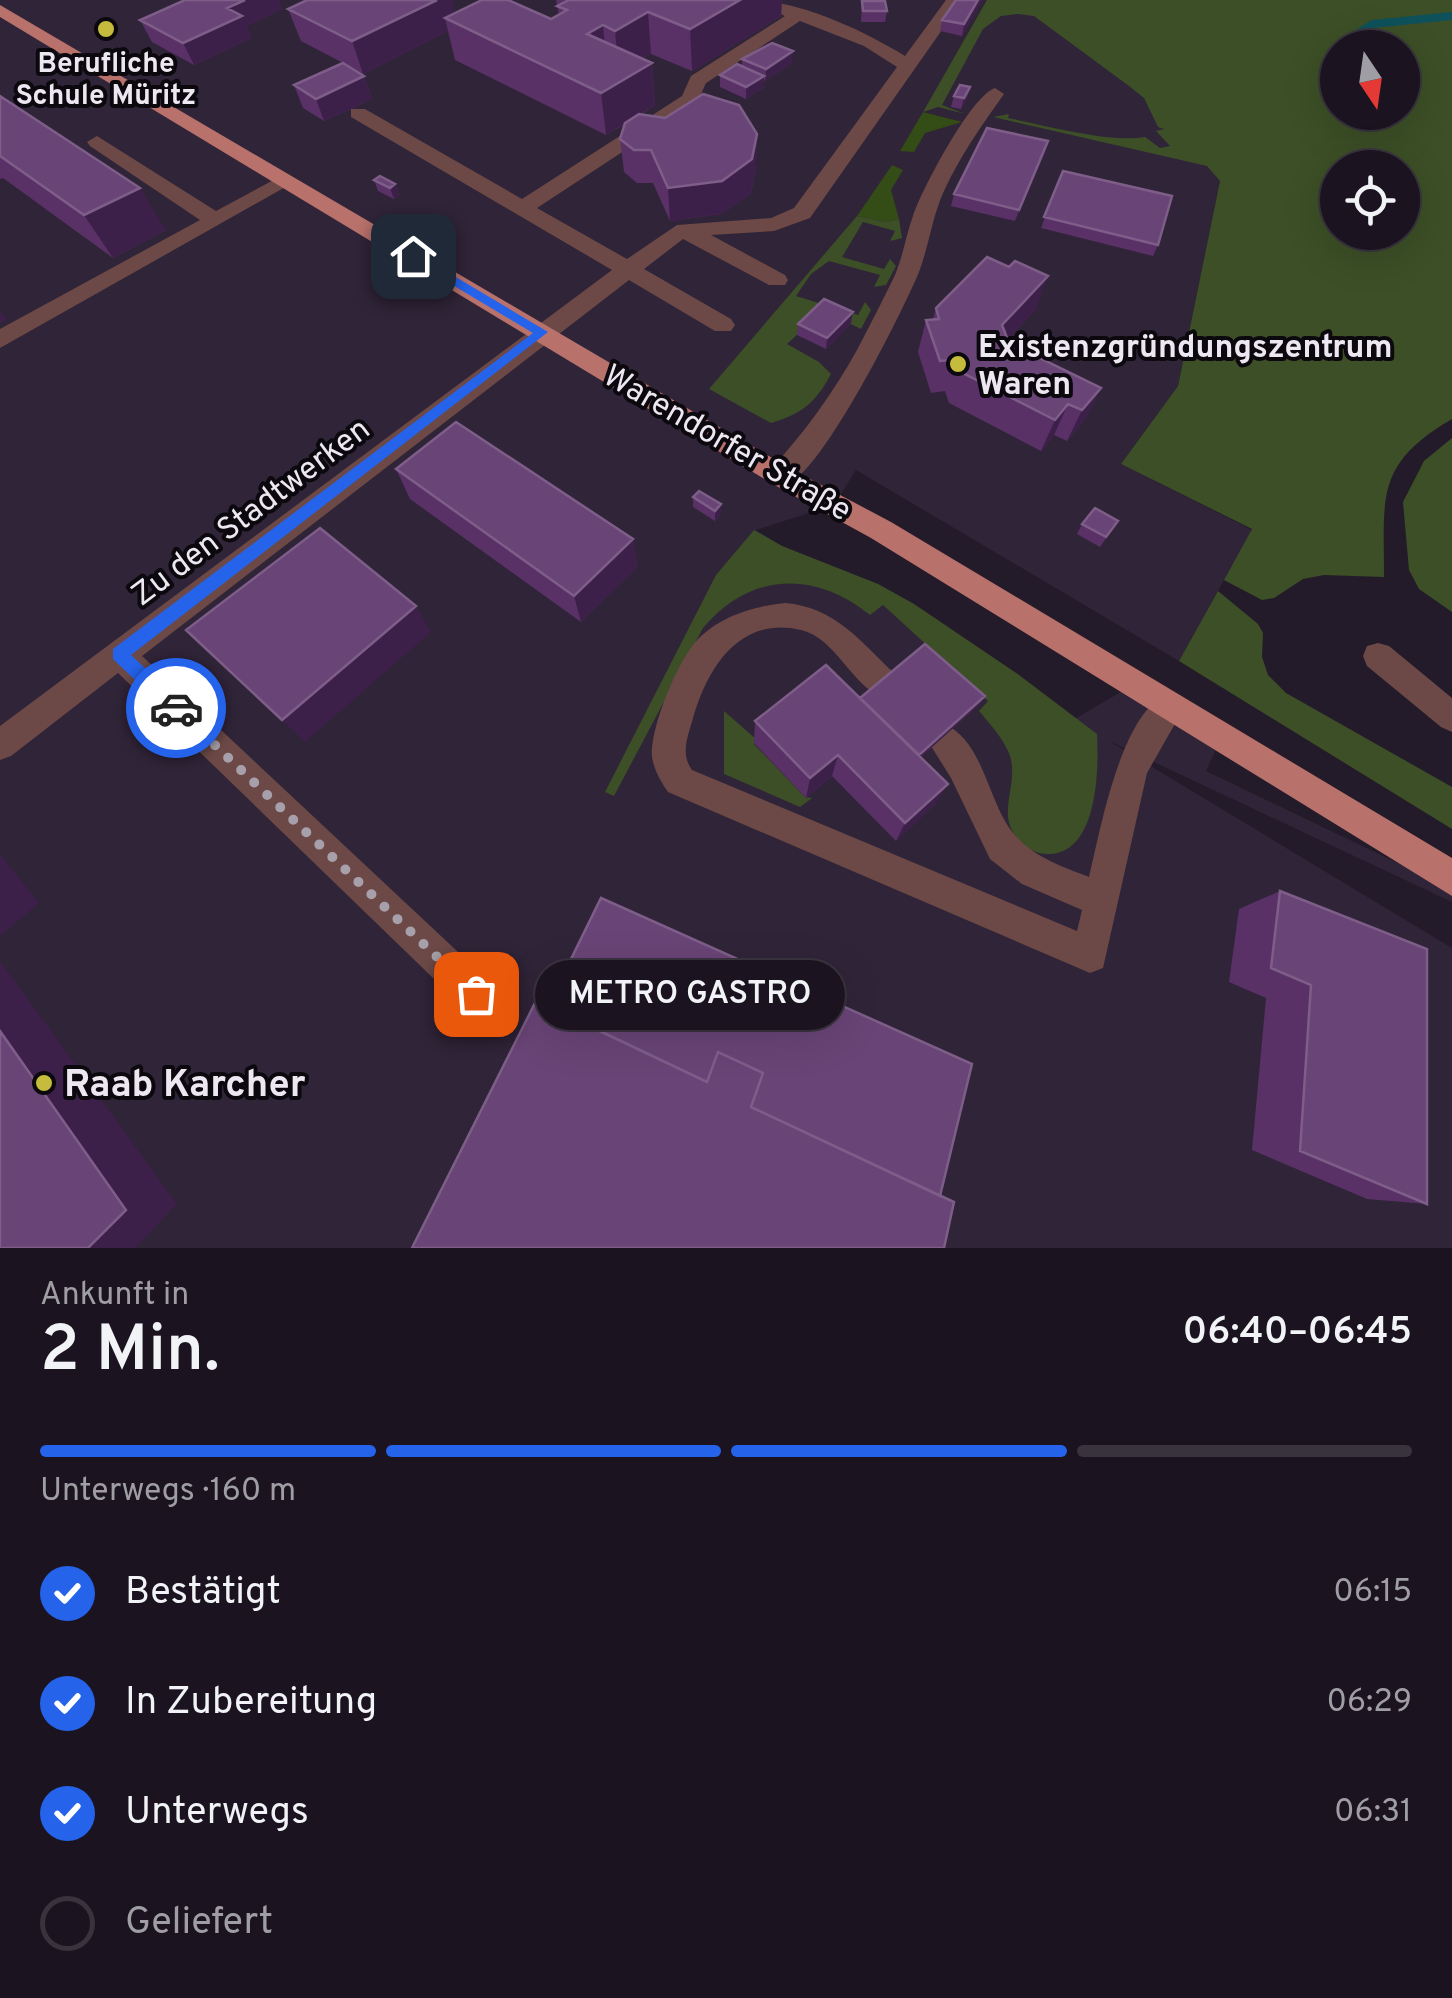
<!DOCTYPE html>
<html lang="de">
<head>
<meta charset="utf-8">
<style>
	:root { --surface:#1b1420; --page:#241d29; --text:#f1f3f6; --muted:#a09ea5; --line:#39333e; --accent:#2563eb }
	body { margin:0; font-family:Overpass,sans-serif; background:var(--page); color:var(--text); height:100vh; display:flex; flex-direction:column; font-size:38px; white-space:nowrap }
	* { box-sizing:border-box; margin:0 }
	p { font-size:32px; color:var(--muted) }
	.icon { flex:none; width:55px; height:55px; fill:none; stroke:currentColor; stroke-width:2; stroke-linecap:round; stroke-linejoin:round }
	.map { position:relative; height:1248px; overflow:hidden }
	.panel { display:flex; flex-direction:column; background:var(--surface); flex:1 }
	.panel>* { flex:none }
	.needle { width:65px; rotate:167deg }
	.tools { position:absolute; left:1320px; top:30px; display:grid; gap:20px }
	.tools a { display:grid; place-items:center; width:100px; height:100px; border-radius:50%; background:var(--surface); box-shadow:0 10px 40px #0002,0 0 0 2px var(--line); font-size:50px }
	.pin { position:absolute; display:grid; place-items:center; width:85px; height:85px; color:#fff; margin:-42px; border-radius:20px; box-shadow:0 5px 15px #0006 }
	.courier { position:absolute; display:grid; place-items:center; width:100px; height:100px; margin:-50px; border:8px solid #2563eb; border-radius:50%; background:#fff; color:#222; box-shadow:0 2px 12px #0007 }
	.bubble { position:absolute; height:70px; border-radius:35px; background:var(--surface); box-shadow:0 10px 40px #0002,0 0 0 2px var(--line); font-size:32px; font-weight:600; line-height:70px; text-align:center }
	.headline em { font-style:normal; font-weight:600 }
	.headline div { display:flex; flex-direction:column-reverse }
	.headline { display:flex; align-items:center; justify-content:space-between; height:170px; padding:0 40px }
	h1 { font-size:65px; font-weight:600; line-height:75px }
	.bar { display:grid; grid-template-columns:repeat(4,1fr); gap:15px 10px; align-content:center; height:120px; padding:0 40px }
	.bar i { height:12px; border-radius:8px; background:var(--line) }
	.bar .on { background:var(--accent) }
	.bar p { grid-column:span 4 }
	ol { padding:0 40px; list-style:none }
	li { display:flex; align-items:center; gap:30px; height:110px }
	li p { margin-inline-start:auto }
	li .icon { padding:10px; border-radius:50%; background:var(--accent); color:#fff; stroke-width:4 }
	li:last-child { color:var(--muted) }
	li i { width:55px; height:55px; border:5px solid var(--line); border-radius:50% }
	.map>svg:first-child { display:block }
	.built { fill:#302438 }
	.green { fill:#3c4f26; fill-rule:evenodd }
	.forest { fill:#344c15 }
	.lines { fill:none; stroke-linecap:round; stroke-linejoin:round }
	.stream { stroke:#0e515a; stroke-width:8 }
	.minor { fill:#6c4946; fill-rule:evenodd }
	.major { fill:#b8716b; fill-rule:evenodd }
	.wall { fill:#593167 }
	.shaded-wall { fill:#3d2049 }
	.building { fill:#694476; stroke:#7e5e89; stroke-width:2.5 }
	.route { fill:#2563eb }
	.done { stroke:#a7a0ab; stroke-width:10; stroke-dasharray:0 18 }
	.poi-dot { fill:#c5bc3d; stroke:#0b080e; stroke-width:4 }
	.labels { text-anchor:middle; stroke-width:8; stroke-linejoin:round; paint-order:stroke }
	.far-poi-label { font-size:28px; font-weight:bold; fill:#ede7f1; stroke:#0b080e }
	.poi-label { font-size:32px; font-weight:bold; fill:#ede7f1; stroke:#0b080e; text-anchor:start }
	.street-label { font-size:32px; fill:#ede7f1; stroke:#0b080e }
	.near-poi-label { font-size:38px; font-weight:bold; fill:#ede7f1; stroke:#0b080e; text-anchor:start }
</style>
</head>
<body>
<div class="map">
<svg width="1452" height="1248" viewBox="0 0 1452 1248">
	<rect width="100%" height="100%" fill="#241b2a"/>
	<path class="built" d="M0 0H1021L1150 94 1220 181 1178 386 1121 464 1252 530 1179 661 856 470 834 505 756 530 782 546 878 584 914 604 1019 675 1073 720 1131 686 1221 738 1206 771 1452 889V902L1109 741 1452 948V1248H0Z"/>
	<path class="green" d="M987 0H1452V419C1375 464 1384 497 1384 577L1324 575 1303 579 1274 598 1262 600 1224 580 1252 529 1121 464 1178 386 1220 181 1207 166 993 117 1009 114 1008 118C1048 126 1110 143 1145 137L1160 148 1170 146 1156 131 1164 129 1158 127 1144 98 1129 86 1034 16 1018 14 1001 16 983 29 942 105 965 114 938 107 923 112ZM1338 48H1402V112H1338ZM1338 168H1402V232H1338Z
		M857 216 886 222 899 219 902 238 890 241 895 231 863 222 842 257 884 269 890 259 896 266 886 285 874 287 880 275 829 261 811 274 796 296 858 315 865 302 871 310 861 329 823 311 787 344 819 362 831 374C816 402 802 414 771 423L709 389Z
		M1452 438V612L1419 589 1409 570 1403 502 1424 461Z
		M754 530 782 546 878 584 914 604 1019 675 1097 734C1099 768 1098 851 1051 854 1038 855 1024 848 1017 838 996 814 1019 784 1010 756 1004 739 990 724 979 711L988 701 883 605 870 615C815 570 750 572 703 628L614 796 605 792 716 575Z
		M1218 591 1258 624 1263 633 1262 657 1268 675 1286 693 1452 787V829L1179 661Z
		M724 711 757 740 754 744 805 797 812 798 800 807 724 774Z"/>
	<path class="forest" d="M923 112 962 122 925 133 914 152 900 151Z
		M892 165 903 170 891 190 899 219 886 222 857 216Z"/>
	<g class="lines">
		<path class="stream" d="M1360 48 1357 34 1373 24 1452 16
			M1376 112 1378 121"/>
		<path class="minor" d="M751 0C798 0 865 31 905 56L946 0H963L810 218 774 231 711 235 785 275 788 280 785 285H769L683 239 644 269 731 319 735 325 731 331H715L629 280 142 656 489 981 495 994 489 1007 476 1013 463 1007 118 673 11 756 0 760V726L612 270 351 117V109H365L522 199 682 96 691 76 785 16ZM800 21 864 46 897 67 794 208 771 218 677 225 627 259 537 208 697 103 706 83Z
			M995 88 1004 94C982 125 960 156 944 191 932 217 929 246 919 272 903 311 822 473 786 485 779 487 778 485 771 483L768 476 771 469C805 432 833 393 857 350 870 325 883 300 895 275 903 256 906 235 913 216 922 189 971 96 995 88Z
			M97 136 216 211 279 177H293L296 181 0 348V329L200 220 90 146 87 142Z
			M785 603C835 607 861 642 895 674L900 684 895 694 884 698C851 686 836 638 801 630 739 615 707 669 693 718 688 736 680 754 692 770L1077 931 1082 910 1022 884 990 859 951 778 926 738 931 727 942 723C984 739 987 802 1014 834 1033 857 1063 867 1089 877 1100 832 1121 711 1168 694L1179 698 1184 708 1147 773 1103 968 1090 973 668 792C661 782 654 770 652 757 650 727 679 657 700 637 723 615 755 606 785 603Z
			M1378 643 1389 646 1452 698V732L1441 727 1367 666 1363 656 1367 646Z"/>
		<path class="major" d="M0 5 791 469 891 522 1452 858V896L871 538 771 483 0 17Z"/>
	</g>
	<path class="wall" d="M556 0H782L781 16 692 71 651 54 642 59 652 63 655 105 640 115 756 167 751 193 722 214 670 221 653 183H637L624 172 620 139 625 124 606 135 455 60 448 31 363 74 344 63 364 76 372 99 324 121 303 108 294 85 343 63 301 41 288 9 455 13 551 19 559 15Z
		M956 0H982L962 36 940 31 942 20Z
		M862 1 887 11 885 22H861Z
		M282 9 246 26 251 38 194 65 152 42 140 20Z
		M742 59 792 63 765 81 764 80V87L746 99 720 87V75L742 66Z
		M970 87 967 98 961 109 951 107 954 96Z
		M0 96 166 230 113 258 3 178 0 179Z
		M1045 153 1015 221 951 206 954 194Z
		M1063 171 1158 245 1153 256 1041 228Z
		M374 180 395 184 399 195 394 199 378 191Z
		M936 308 1036 309 1008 339 1009 343 1101 388 1085 419 1067 441 1054 435 1041 451 949 403 945 391 931 393 918 352 926 320 933 319Z
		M853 312 851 323 826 349 797 335 798 324Z
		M396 469 633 539 637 567 581 622 410 499Z
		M693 497 721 514 715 521 693 507Z
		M1118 521 1100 547 1077 534 1082 524Z
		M860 698 980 704 921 757 936 803 896 841 832 776 806 798 754 743 755 721Z
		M1280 891 1427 1204 1367 1199 1252 1150 1266 998 1229 982 1239 909Z"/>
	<path class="shaded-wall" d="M245 0H279L282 9 246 26 251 38 194 65 183 43 227 8Z
		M437 0H452L458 25 445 18 448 31 363 74 352 41Z
		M740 0H782L781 16 692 71 690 29Z
		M978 0H982L962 36 964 24Z
		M648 12 651 54 619 72 615 31Z
		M603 25 607 67 587 34Z
		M793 51 792 63 765 81 766 69Z
		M652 63 655 105 606 135 601 93Z
		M364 76 372 99 324 121 316 99Z
		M764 76V87L746 99V87Z
		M970 87 967 98 961 109 964 98Z
		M757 134 756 167 751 193 722 214 670 221 668 188Z
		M1048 141 1045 153 1015 221 1019 210Z
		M395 184 399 195 394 199 390 188Z
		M140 188 166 230 113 258 84 215Z
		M1048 276 1036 309 991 357 1002 325Z
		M0 311 7 319 0 323Z
		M853 312 851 323 826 349 827 338Z
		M1101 388 1085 419 1067 441 1082 410Z
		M1068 404 1054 435 1041 451 1055 420Z
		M721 504V514L715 521V511Z
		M633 539 637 567 581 622 574 596Z
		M416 606 431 632 305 742 282 720Z
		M985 696 980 704 904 772 908 765Z
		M838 755 832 776 806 798 810 778Z
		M948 784 936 803 896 841 905 823Z
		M0 854 39 903 0 936Z
		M0 961 177 1204 135 1248H88L0 1031Z"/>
	<path class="building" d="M185 0H245L227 8 242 16 183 43 140 20Z
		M307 0H437L352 41 288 9Z
		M482 0H508L551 19 567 10 557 6 569 0H740L690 29 648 12 615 31 603 25 587 34 652 63 601 93 445 18Z
		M956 0H978L964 24 942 20Z
		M862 1H885L887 11H863Z
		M772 43 793 51 766 69 742 59Z
		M343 63 364 76 316 99 294 85Z
		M737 64 764 76 746 87 720 75Z
		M960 85 970 87 964 98 954 96Z
		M703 94 739 105 757 134 752 159 722 181 668 188 651 150H634L620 139 625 123 639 114 665 118Z
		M0 96 140 188 84 215 0 156Z
		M987 128 1048 141 1019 210 954 194Z
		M1063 171 1172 196 1158 245 1044 217Z
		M380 176 395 184 390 188 374 180Z
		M987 257 1009 267 1015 261 1048 276 1002 325 1009 343 1101 388 1082 410 1068 404 1055 420 959 371 954 360 940 361 926 320 939 319 936 308Z
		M824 299 853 312 827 338 798 324Z
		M456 422 633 539 574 596 396 469Z
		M699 491 721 504 715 511 693 497Z
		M1095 508 1118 521 1106 537 1082 524Z
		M320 528 416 606 282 720 186 630Z
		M925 644 985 696 919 755 860 698Z
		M826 665 948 784 905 823 838 755 810 778 755 721Z
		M1280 891 1427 949V1204L1300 1151 1311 985 1271 968Z
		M601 898 972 1064 940 1196 751 1107 763 1073 718 1052 707 1082 548 1006Z
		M536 1001 707 1082 718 1052 763 1073 751 1107 954 1202 944 1248H412Z
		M0 1031 126 1210 88 1248H0Z"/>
	<path class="route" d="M409 254H417L548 332 131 655 182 702V713H170L113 659V649L533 333 409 259Z"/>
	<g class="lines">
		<path class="done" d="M176 708 476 994"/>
	</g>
	<g class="poi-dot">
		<circle cx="106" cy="29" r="10"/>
		<circle cx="958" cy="364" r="10"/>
		<circle cx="44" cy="1083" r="10"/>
	</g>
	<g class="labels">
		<g class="far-poi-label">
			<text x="106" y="72">Berufliche<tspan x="106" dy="32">Schule Müritz</tspan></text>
		</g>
		<g class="poi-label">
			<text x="978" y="357">Existenzgründungszentrum<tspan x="978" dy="37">Waren</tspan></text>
		</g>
		<g class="street-label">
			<text transform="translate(728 442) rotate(30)" y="11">Warendorfer Straße</text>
			<text transform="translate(250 511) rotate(-37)" y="11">Zu den Stadtwerken</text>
		</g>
		<g class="near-poi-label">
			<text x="64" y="1096">Raab Karcher</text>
		</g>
	</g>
</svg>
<div class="tools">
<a><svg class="needle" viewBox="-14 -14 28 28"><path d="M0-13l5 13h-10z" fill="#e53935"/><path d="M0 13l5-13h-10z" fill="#a09ea5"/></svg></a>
<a><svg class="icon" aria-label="locate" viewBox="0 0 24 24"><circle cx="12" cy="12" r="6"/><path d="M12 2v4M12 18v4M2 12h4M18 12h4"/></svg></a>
</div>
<div class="pin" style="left:476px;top:994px;background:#ea580c"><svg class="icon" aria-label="bag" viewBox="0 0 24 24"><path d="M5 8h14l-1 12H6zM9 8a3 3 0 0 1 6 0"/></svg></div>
<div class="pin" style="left:413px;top:256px;background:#1f2937"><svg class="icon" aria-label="home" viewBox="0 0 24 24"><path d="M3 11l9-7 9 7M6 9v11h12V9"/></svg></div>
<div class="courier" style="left:176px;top:708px"><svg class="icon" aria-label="car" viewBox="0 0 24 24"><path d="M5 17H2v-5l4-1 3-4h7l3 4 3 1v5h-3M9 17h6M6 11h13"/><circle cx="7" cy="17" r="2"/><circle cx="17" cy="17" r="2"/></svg></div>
<div class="bubble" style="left:535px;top:960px;width:310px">METRO GASTRO</div>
</div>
<section class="panel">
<div class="headline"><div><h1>2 Min.</h1><p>Ankunft in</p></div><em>06:40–06:45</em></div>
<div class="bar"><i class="on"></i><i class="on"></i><i class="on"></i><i></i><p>Unterwegs · 160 m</p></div>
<ol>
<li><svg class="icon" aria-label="check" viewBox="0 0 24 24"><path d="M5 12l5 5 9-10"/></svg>Bestätigt<p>06:15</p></li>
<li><svg class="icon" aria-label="check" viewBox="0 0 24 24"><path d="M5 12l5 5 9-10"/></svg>In Zubereitung<p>06:29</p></li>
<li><svg class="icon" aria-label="check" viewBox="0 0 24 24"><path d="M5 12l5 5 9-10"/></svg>Unterwegs<p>06:31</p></li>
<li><i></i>Geliefert</li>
</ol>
</section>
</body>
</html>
